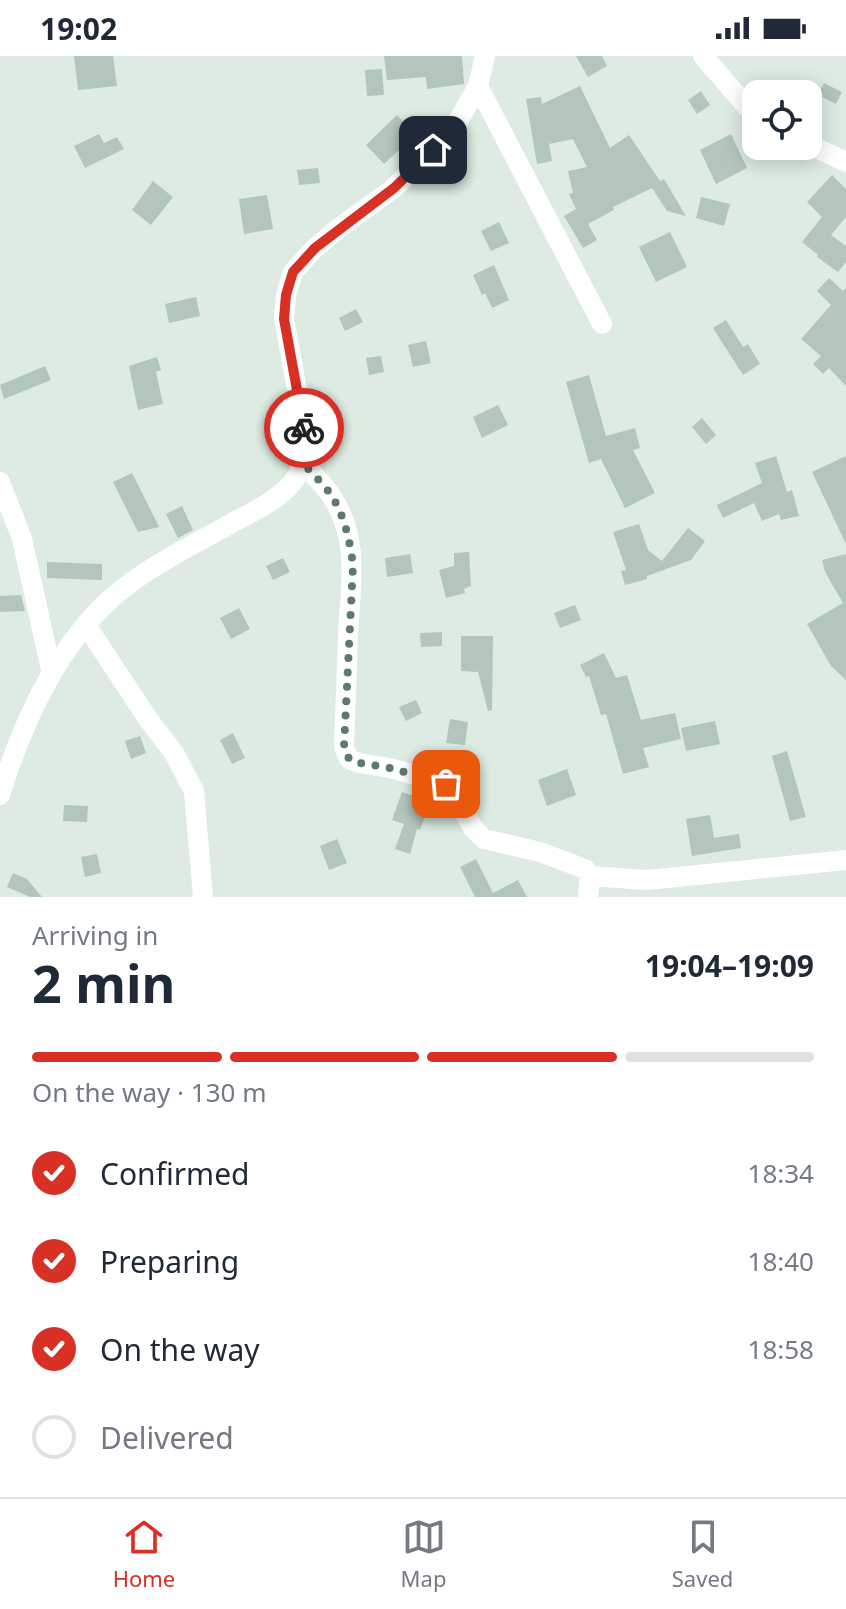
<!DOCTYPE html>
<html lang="en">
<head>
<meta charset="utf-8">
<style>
	:root { --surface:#fff; --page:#f2f2f3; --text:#1f2937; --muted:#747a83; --line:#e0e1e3; --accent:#d93025 }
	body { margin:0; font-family:"Noto Sans",sans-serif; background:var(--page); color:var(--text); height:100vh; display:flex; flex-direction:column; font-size:30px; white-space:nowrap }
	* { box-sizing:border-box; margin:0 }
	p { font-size:26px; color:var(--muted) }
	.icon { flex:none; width:44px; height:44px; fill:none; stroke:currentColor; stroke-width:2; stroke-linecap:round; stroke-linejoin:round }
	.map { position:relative; height:841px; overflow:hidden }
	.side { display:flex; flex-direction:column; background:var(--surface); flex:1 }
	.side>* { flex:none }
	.buttons { position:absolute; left:742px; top:24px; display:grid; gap:16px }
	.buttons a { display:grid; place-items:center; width:80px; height:80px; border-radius:16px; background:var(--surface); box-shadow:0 4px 20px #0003; font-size:40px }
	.pin { position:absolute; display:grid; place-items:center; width:68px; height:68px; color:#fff; margin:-34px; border-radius:16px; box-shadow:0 4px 12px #0006 }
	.courier { position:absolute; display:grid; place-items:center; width:80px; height:80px; margin:-40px; border:6px solid #d93025; border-radius:50%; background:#fff; color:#222; box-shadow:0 2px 10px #0007 }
	.headline em { font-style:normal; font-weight:700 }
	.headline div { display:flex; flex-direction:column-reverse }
	.headline { display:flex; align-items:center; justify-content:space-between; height:136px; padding:0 32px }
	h1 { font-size:52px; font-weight:700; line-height:60px }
	.bar { display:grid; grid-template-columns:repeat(4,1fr); gap:12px 8px; align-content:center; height:96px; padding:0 32px }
	.bar i { height:10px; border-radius:6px; background:var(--line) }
	.bar .current { background:var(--accent) }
	.bar p { grid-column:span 4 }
	ol { padding:0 32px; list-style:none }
	li { display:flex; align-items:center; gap:24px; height:88px }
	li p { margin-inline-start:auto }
	li .icon { padding:8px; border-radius:50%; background:var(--accent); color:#fff; stroke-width:4 }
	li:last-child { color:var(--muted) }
	li i { width:44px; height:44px; border:4px solid var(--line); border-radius:50% }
	.status { display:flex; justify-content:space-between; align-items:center; height:56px; padding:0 40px; background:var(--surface); direction:ltr }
	.status svg { height:22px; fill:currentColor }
	.dock { display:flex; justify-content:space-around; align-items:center; height:112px; border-top:2px solid var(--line); background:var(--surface); font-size:22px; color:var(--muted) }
	.dock a { display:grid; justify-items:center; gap:4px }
	.dock .current { color:var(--accent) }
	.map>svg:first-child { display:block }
	.building { fill:#b2c6bc }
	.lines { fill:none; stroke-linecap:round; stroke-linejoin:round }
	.minor { stroke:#fff; stroke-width:20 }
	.done { stroke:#60796f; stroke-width:8; stroke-dasharray:0 14.4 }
	.route { stroke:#d93025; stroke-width:10 }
</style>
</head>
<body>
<div class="status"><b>19:02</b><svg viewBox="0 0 49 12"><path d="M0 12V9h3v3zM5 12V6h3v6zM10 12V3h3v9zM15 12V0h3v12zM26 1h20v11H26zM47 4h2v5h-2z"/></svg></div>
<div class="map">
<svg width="846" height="841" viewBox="0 0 846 841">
	<rect width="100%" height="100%" fill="#ddebe3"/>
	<path class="building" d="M74 0H113L117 30 78 34Z
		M384 0H462L464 28 427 33 426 21 387 24Z
		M576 0H602L607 10 588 21Z
		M382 13 384 39 367 40 365 14Z
		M824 27 842 36 836 48 818 39Z
		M580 30 610 92 629 79 660 125 664 123 686 160 667 155 652 132 613 151 614 154 588 168 597 184 583 192 564 160 576 153 569 138 573 137 568 115 587 111 573 83 549 88 552 105 537 108 526 43 541 41 542 48Z
		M701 35 710 49 697 58 688 44Z
		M397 59 416 78 384 108 366 89Z
		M99 78 104 87 117 81 124 93 85 112 74 90Z
		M731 78 747 112 716 128 700 94Z
		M318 112 320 127 299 129 297 114Z
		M832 119 846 133V161L831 179 846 190V206L838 216 817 201 818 199 802 186 822 161 807 146Z
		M153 125 173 141 151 169 132 154Z
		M267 139 273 173 244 178 239 143Z
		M701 141 730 148 724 170 696 162Z
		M499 166 509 187 491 195 481 175Z
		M670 176 687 211 656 226 639 191Z
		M494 209 509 244 492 252 485 237 482 239 473 219Z
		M829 222 843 235 846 232V330L829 312 823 318 813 308 821 300 801 283 831 249 817 235Z
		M196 241 200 260 169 267 165 248Z
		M356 253 363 266 345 275 339 262Z
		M726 264 743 291 748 288 760 308 743 319 713 272Z
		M426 285 431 307 413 311 408 289Z
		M381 300 384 316 369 319 366 302Z
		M157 301 161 314 156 316 163 348 138 354 129 310Z
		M45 310 51 324 4 343 0 329Z
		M589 319 606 380 635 372 640 392 633 394 655 437 625 452 601 403 589 407 566 326Z
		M498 349 508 369 482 382 473 361Z
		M702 362 716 379 706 388 692 371Z
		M776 400 787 436 792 434 799 460 781 464 779 458 762 465 754 447 723 462 717 449 762 427 755 407Z
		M846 400V488L812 416Z
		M132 417 159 471 138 476 113 426Z
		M182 450 193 474 178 482 166 458Z
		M639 468 648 494 662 505 688 472 705 485 691 504 647 520V523L625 529 621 515 626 514 613 476Z
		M469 496 471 530 464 533 465 537 446 542 439 514 454 510V497Z
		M410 498 413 517 387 521 385 502Z
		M846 498V624L831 610 807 568 843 547 825 516 822 504Z
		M283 502 290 516 273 524 266 510Z
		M47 506 102 508V524L47 522Z
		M21 539 25 555 0 556V540Z
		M575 549 581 564 560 572 554 557Z
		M239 552 250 573 231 583 220 562Z
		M442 576V590L421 591 420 577Z
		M461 580H493L492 654 488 655 478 616 461 615Z
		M604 597 616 622 627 619 641 664 675 657 681 683 643 692 649 711 623 718 606 658 601 659 589 620 586 621 580 609Z
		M416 644 422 657 406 665 399 651Z
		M450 663 468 666 465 689 446 687Z
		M715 665 720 688 686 695 681 672Z
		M233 677 245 702 232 708 220 684Z
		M140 680 146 697 131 703 125 685Z
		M787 695 806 761 790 765 772 700Z
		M567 713 576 739 547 750 538 724Z
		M402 736 431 746 420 774 417 773 410 798 395 793 404 768 392 764Z
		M64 749 88 750 87 766 63 765Z
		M710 759 714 782 739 778 741 792 692 800 686 763Z
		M337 783 347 807 329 814 320 790Z
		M97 798 101 817 85 821 81 801Z
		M476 803 493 837 518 824 527 841H475L460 811Z
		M13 817 27 823 42 841H30L7 831Z"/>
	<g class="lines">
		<path class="minor" d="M703 0 756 61
			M478 30 602 268
			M808 88 846 106
			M304 408C313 419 325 429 332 441 361 485 350 532 348 579 347 616 345 653 344 691L349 703 359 707 390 712 446 728 457 743 473 772 484 783 540 796 585 813 590 820 588 841
			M0 426 22 483 52 618
			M86 569 148 663 174 697 194 735 203 841
			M0 739C21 671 52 600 104 549 140 514 188 492 232 467 251 457 278 444 292 427 302 415 305 403 307 388L284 263 286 239 293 216 315 192 339 172 394 132 453 74 478 30 485 0
			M590 820 647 824 846 804"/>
	</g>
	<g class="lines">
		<path class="done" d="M304 372 307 388 304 408C313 419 326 430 333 442 345 462 350 486 353 509L344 691 349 703 354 706 390 712 446 728"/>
		<path class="route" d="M304 372 284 263 286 239 293 216 315 192 394 132 433 94"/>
	</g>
</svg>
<div class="buttons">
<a><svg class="icon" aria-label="locate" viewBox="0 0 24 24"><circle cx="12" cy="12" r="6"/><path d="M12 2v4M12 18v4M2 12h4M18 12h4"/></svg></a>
</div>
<div class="pin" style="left:446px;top:728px;background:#ea580c"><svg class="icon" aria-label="bag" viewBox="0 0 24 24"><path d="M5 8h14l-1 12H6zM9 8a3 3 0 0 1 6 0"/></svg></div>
<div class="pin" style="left:433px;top:94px;background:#1f2937"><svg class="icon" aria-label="home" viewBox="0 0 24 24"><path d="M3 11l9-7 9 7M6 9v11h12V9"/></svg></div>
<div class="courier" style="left:304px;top:372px"><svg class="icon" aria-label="bike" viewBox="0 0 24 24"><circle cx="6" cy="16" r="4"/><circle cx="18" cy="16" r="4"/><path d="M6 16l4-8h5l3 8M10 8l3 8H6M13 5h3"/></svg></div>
</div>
<section class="side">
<div class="headline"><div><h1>2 min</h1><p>Arriving in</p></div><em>19:04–19:09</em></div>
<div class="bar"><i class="current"></i><i class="current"></i><i class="current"></i><i></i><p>On the way · 130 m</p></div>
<ol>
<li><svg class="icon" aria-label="check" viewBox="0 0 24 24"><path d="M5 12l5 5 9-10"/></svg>Confirmed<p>18:34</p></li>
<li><svg class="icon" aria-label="check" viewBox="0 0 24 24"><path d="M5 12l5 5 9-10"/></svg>Preparing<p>18:40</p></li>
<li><svg class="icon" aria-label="check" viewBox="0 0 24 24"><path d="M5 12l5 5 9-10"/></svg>On the way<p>18:58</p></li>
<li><i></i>Delivered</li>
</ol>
</section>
<nav class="dock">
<a class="current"><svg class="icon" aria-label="home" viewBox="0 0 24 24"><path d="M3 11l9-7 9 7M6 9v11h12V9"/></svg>Home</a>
<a><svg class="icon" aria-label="map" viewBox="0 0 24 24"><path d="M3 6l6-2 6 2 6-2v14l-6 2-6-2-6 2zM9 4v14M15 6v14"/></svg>Map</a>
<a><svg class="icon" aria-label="saved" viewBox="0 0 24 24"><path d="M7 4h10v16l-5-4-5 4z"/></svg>Saved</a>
</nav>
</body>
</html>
